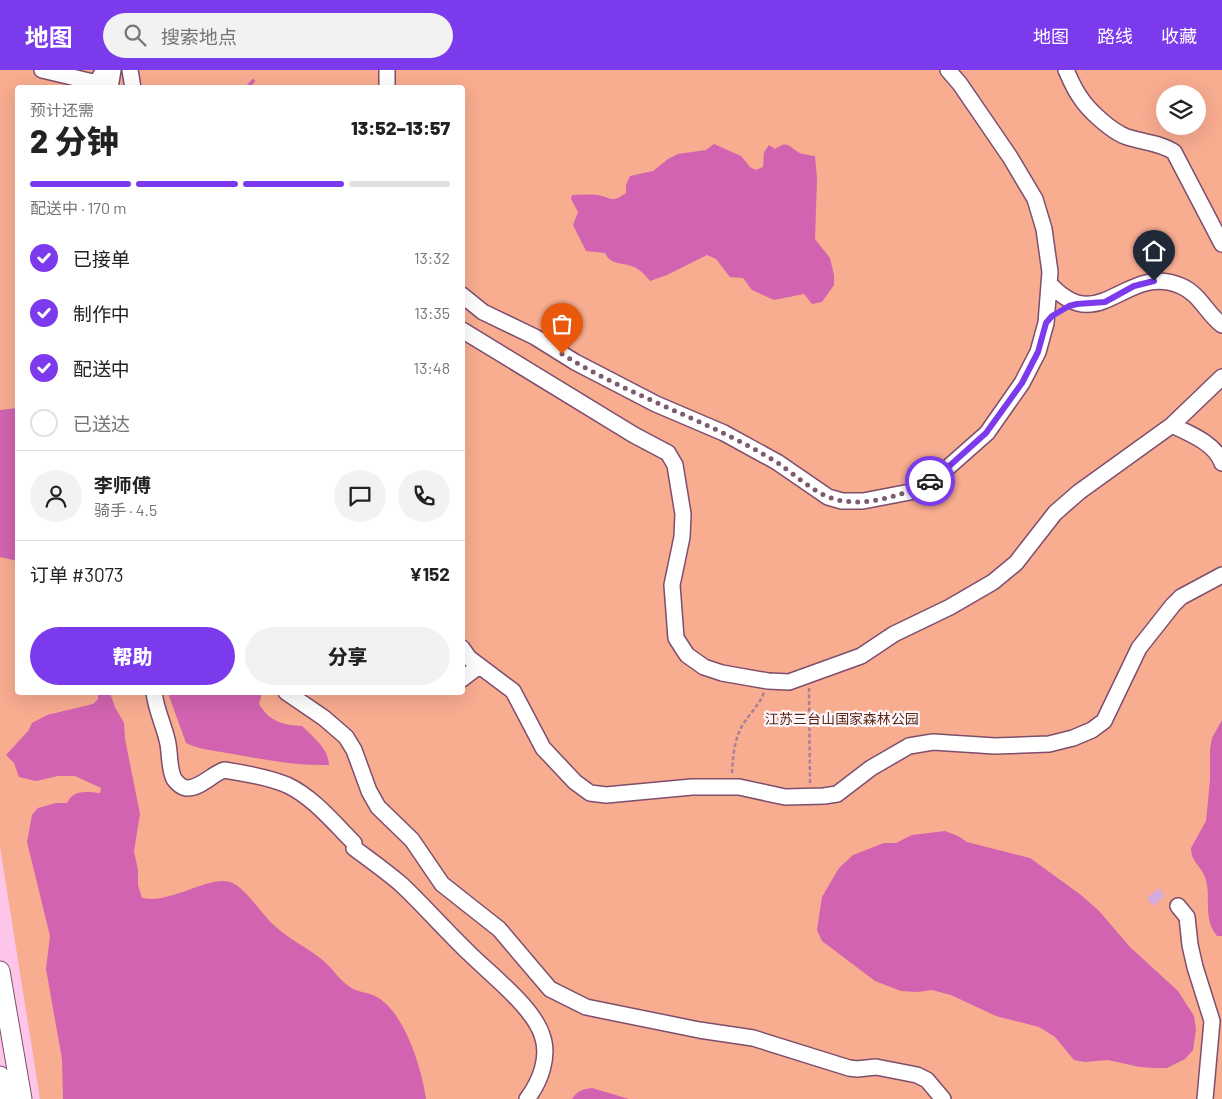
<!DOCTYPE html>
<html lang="zh">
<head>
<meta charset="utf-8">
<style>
	:root { --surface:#fff; --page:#f2f2f2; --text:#222; --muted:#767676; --line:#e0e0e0; --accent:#7c3aed }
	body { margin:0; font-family:Barlow,"Noto Sans SC",sans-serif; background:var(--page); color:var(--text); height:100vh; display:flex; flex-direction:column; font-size:19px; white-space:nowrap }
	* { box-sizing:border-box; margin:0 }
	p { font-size:16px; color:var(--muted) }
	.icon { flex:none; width:28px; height:28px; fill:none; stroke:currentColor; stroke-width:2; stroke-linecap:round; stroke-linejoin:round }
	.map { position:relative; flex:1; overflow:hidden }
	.side { position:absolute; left:15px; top:15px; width:450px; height:610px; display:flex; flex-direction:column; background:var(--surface); border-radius:5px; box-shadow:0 5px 20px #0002 }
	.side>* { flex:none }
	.buttons { position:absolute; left:1156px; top:15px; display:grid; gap:10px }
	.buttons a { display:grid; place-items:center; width:50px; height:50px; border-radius:50%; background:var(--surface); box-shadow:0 5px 20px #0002; font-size:25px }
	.pin { position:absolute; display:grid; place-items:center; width:42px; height:42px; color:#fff; margin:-51px -21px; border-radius:50% 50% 50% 0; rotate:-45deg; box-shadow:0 0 5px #0007 }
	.pin .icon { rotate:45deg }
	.courier { position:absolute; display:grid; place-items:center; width:50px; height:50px; margin:-25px; border:4px solid #7c3aed; border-radius:50%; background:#fff; color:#222; box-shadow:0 1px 6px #0007 }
	.headline em { font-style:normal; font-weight:800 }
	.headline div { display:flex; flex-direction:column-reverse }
	.headline { display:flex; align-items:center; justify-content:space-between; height:85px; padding:0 15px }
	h1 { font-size:32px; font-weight:800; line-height:38px }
	.bar { display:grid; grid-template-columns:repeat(4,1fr); gap:8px 5px; align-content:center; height:60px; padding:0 15px }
	.bar i { height:6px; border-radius:4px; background:var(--line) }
	.bar .current { background:var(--accent) }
	.bar p { grid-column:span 4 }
	.line { display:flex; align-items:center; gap:12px; padding:0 15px; border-top:1px solid var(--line) }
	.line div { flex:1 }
	.round { display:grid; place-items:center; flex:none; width:52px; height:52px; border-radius:26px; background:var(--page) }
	ol { padding:0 15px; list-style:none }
	li { display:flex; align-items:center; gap:15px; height:55px }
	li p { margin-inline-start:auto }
	li .icon { padding:5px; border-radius:50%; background:var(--accent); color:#fff; stroke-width:4 }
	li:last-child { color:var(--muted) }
	li i { width:28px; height:28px; border:2px solid var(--line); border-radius:50% }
	.button { display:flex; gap:10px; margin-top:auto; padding:10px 15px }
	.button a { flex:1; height:58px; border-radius:30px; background:var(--accent); color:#fff; font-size:20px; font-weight:800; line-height:58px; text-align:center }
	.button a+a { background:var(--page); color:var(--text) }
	header { display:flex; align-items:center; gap:30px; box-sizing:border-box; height:70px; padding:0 25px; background:var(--accent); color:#fff }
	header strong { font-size:24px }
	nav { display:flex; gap:28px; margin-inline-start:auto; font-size:18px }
	.search { width:350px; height:45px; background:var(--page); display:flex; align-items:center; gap:12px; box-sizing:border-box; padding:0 18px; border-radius:28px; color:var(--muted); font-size:19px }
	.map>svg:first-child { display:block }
	.green { fill:#f8ac90; fill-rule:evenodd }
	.water { fill:#d263b0 }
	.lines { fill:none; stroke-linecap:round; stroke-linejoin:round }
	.stream { stroke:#d263b0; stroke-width:4 }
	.building { fill:#d3acdb }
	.minor-casing { stroke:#7e4e6d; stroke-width:18 }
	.major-casing { stroke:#7e4e6d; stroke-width:21 }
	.path { stroke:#a98099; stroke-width:2.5; stroke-dasharray:4 2.5; stroke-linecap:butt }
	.minor { stroke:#fff; stroke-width:15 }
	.major { stroke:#fff; stroke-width:19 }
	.done { stroke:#7c5b70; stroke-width:5; stroke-dasharray:0 9 }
	.route { stroke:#7c3aed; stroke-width:6 }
	.labels { text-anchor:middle; stroke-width:4.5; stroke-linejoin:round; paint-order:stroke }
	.park-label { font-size:14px; fill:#5a2816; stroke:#fdf7fb }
</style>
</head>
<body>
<header>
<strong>地图</strong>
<div class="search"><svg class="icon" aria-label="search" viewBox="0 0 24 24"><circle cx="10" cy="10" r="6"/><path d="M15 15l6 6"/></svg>搜索地点</div>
<nav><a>地图</a><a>路线</a><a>收藏</a></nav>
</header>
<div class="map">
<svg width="1222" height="1029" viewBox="0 0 1222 1029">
	<rect width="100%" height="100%" fill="#fdc5e8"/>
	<path class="green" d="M0 0H1222V1029H40L0 777ZM18 18H462V622H18ZM1165 24H1198V56H1165Z"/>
	<path class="water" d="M714 74 741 86 750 97 756 100 763 97 764 82 769 75 775 79C788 71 787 75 798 82 803 85 810 85 815 86L817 109 815 169 830 188 834 205V215L822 232 812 234 804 224 774 230 752 220 743 208 730 207 716 189 707 185 667 205 650 211C646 206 641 200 634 197 623 192 611 196 605 183L586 181 573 155 578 142 571 129 572 125C580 125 589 124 597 125 611 127 611 134 626 123V115L630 106 653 101 668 89 678 84 706 80Z
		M17 338H18L17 491 0 487V340Z
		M98 623H110L115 637 124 653 125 669 140 744 134 781 138 800V815L142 828C171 834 209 805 230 812 246 817 262 846 276 857 289 869 306 877 320 888 331 896 338 909 350 917 357 922 367 922 375 926 404 940 422 999 426 1029H63L62 989 46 899 50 866 27 772 32 745 38 738 56 733H67C74 719 87 722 100 723L101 718 75 706H58L36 711 19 707 14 693 6 685 28 661 32 653 47 645 93 634 98 629Z
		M168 623H262L259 634C270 652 283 655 302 656 313 667 329 679 329 695 293 696 261 689 227 683 212 680 200 680 186 673Z
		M1222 650V866H1217C1201 846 1213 824 1204 805 1199 794 1191 791 1191 778L1206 751 1210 710V679L1212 668Z
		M945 761 958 766 967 772 1030 788 1081 825 1099 841 1130 877 1178 921 1194 946 1196 960 1193 980 1185 989 1167 998H1156L1140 997 1108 990 1085 992 1074 990 1055 967 1039 957 996 946 951 925 932 920 918 922 901 921 875 911 822 871 817 860 822 827 839 798 853 785 884 773H896L912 765Z
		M592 1018 629 1029H572C577 1021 583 1019 592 1018Z"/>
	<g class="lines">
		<path class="stream" d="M247 18 253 11"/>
	</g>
	<path class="building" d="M1159 818 1165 826 1153 836 1147 828Z"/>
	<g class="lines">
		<defs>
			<path id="minor" d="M42 0 93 12 98 10 104 0
				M130 0 133 18
				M1066 0C1070 9 1074 19 1080 27 1088 40 1112 62 1127 67 1142 72 1161 73 1174 82L1222 174
				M110 18 113 0
				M387 18V0
				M1049 213C1100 270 1125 192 1181 216 1200 224 1207 244 1222 255
				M462 225 483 242 535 267 575 292 656 334 724 363 777 392 828 427 842 431H863L910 422 936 408 987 363 1022 313 1038 282 1046 253 1050 202 1044 159 1035 129 1010 87 960 14 948 0
				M462 260 634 365 668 383 675 395 683 444 682 467 672 515 676 568 687 585 704 597 722 603 768 611 789 612 861 586 894 564 950 537 993 512 1016 493 1055 443 1079 422 1172 355 1222 307
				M1172 355C1190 364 1215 373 1222 393
				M462 578 469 588 513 621 543 678 575 712 590 723 606 725 692 717H739L785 727 824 726 837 724 871 698 909 676 933 672 995 676 1049 674 1073 668 1092 660 1104 651 1139 578 1173 535 1181 527 1222 505
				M462 609 479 596
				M154 622C156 641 165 657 168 674 170 685 169 699 174 709 177 713 181 717 186 718 200 719 212 704 224 700 244 703 268 707 287 715 313 727 334 753 354 773V778C370 790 387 802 402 815 425 837 446 861 469 883 490 904 533 937 542 965 550 987 540 1012 527 1029
				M286 622 324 648 346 667 354 680 369 721 378 737 412 770 442 814 499 859 550 919 586 937 699 960 753 968 849 998 857 999 876 997 917 1005 927 1010 943 1029
				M1178 836 1187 847 1190 875 1195 897 1212 951 1205 1029"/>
			<path id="major" d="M0 901 22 1029
				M0 1006 4 1029"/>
		</defs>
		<use href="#minor" class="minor-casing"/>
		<use href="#major" class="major-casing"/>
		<path class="path" d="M809 618 810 715
			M732 703C733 687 734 670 742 656 749 644 759 636 764 622"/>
		<use href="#minor" class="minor"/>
		<use href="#major" class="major"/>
	</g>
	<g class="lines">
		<path class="done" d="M562 284C630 327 709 350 778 393 797 406 819 428 843 431 872 435 905 425 930 411"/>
		<path class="route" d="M930 411 936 408 986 363 1022 313 1038 282 1046 253 1052 246 1069 236 1077 234 1105 232 1134 216 1154 211"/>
	</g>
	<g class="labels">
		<g class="park-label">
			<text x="842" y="654">江苏三台山国家森林公园</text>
		</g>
	</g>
</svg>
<div class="buttons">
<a><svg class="icon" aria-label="layers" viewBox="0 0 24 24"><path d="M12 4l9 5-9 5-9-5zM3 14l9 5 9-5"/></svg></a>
</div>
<div class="pin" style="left:562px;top:284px;background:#ea580c"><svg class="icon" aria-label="bag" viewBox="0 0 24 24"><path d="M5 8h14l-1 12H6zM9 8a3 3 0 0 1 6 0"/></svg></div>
<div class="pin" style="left:1154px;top:211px;background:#1f2937"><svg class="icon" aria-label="home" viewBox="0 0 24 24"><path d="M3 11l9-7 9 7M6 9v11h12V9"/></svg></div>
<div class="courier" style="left:930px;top:411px"><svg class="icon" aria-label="car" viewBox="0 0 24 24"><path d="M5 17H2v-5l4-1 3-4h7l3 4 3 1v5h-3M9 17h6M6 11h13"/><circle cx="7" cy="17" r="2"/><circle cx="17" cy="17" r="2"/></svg></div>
<section class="side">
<div class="headline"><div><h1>2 分钟</h1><p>预计还需</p></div><em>13:52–13:57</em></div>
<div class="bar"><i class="current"></i><i class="current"></i><i class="current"></i><i></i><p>配送中 · 170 m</p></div>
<ol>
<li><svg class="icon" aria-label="check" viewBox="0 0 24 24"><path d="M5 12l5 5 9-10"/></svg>已接单<p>13:32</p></li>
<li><svg class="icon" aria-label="check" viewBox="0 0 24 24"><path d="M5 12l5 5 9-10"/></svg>制作中<p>13:35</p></li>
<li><svg class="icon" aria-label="check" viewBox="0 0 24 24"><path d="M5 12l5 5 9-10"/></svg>配送中<p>13:48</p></li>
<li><i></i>已送达</li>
</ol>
<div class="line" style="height:90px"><a class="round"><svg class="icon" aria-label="person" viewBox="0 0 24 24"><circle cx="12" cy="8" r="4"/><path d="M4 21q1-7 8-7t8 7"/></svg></a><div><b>李师傅</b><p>骑手 · 4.5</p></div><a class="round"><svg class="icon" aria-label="chat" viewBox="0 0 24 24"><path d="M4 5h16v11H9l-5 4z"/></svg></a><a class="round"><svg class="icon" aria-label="phone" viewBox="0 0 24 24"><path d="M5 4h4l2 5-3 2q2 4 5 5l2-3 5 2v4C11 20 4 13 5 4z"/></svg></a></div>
<div class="line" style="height:65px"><div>订单 #3073</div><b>¥152</b></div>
<div class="button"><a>帮助</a><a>分享</a></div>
</section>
</div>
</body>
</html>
